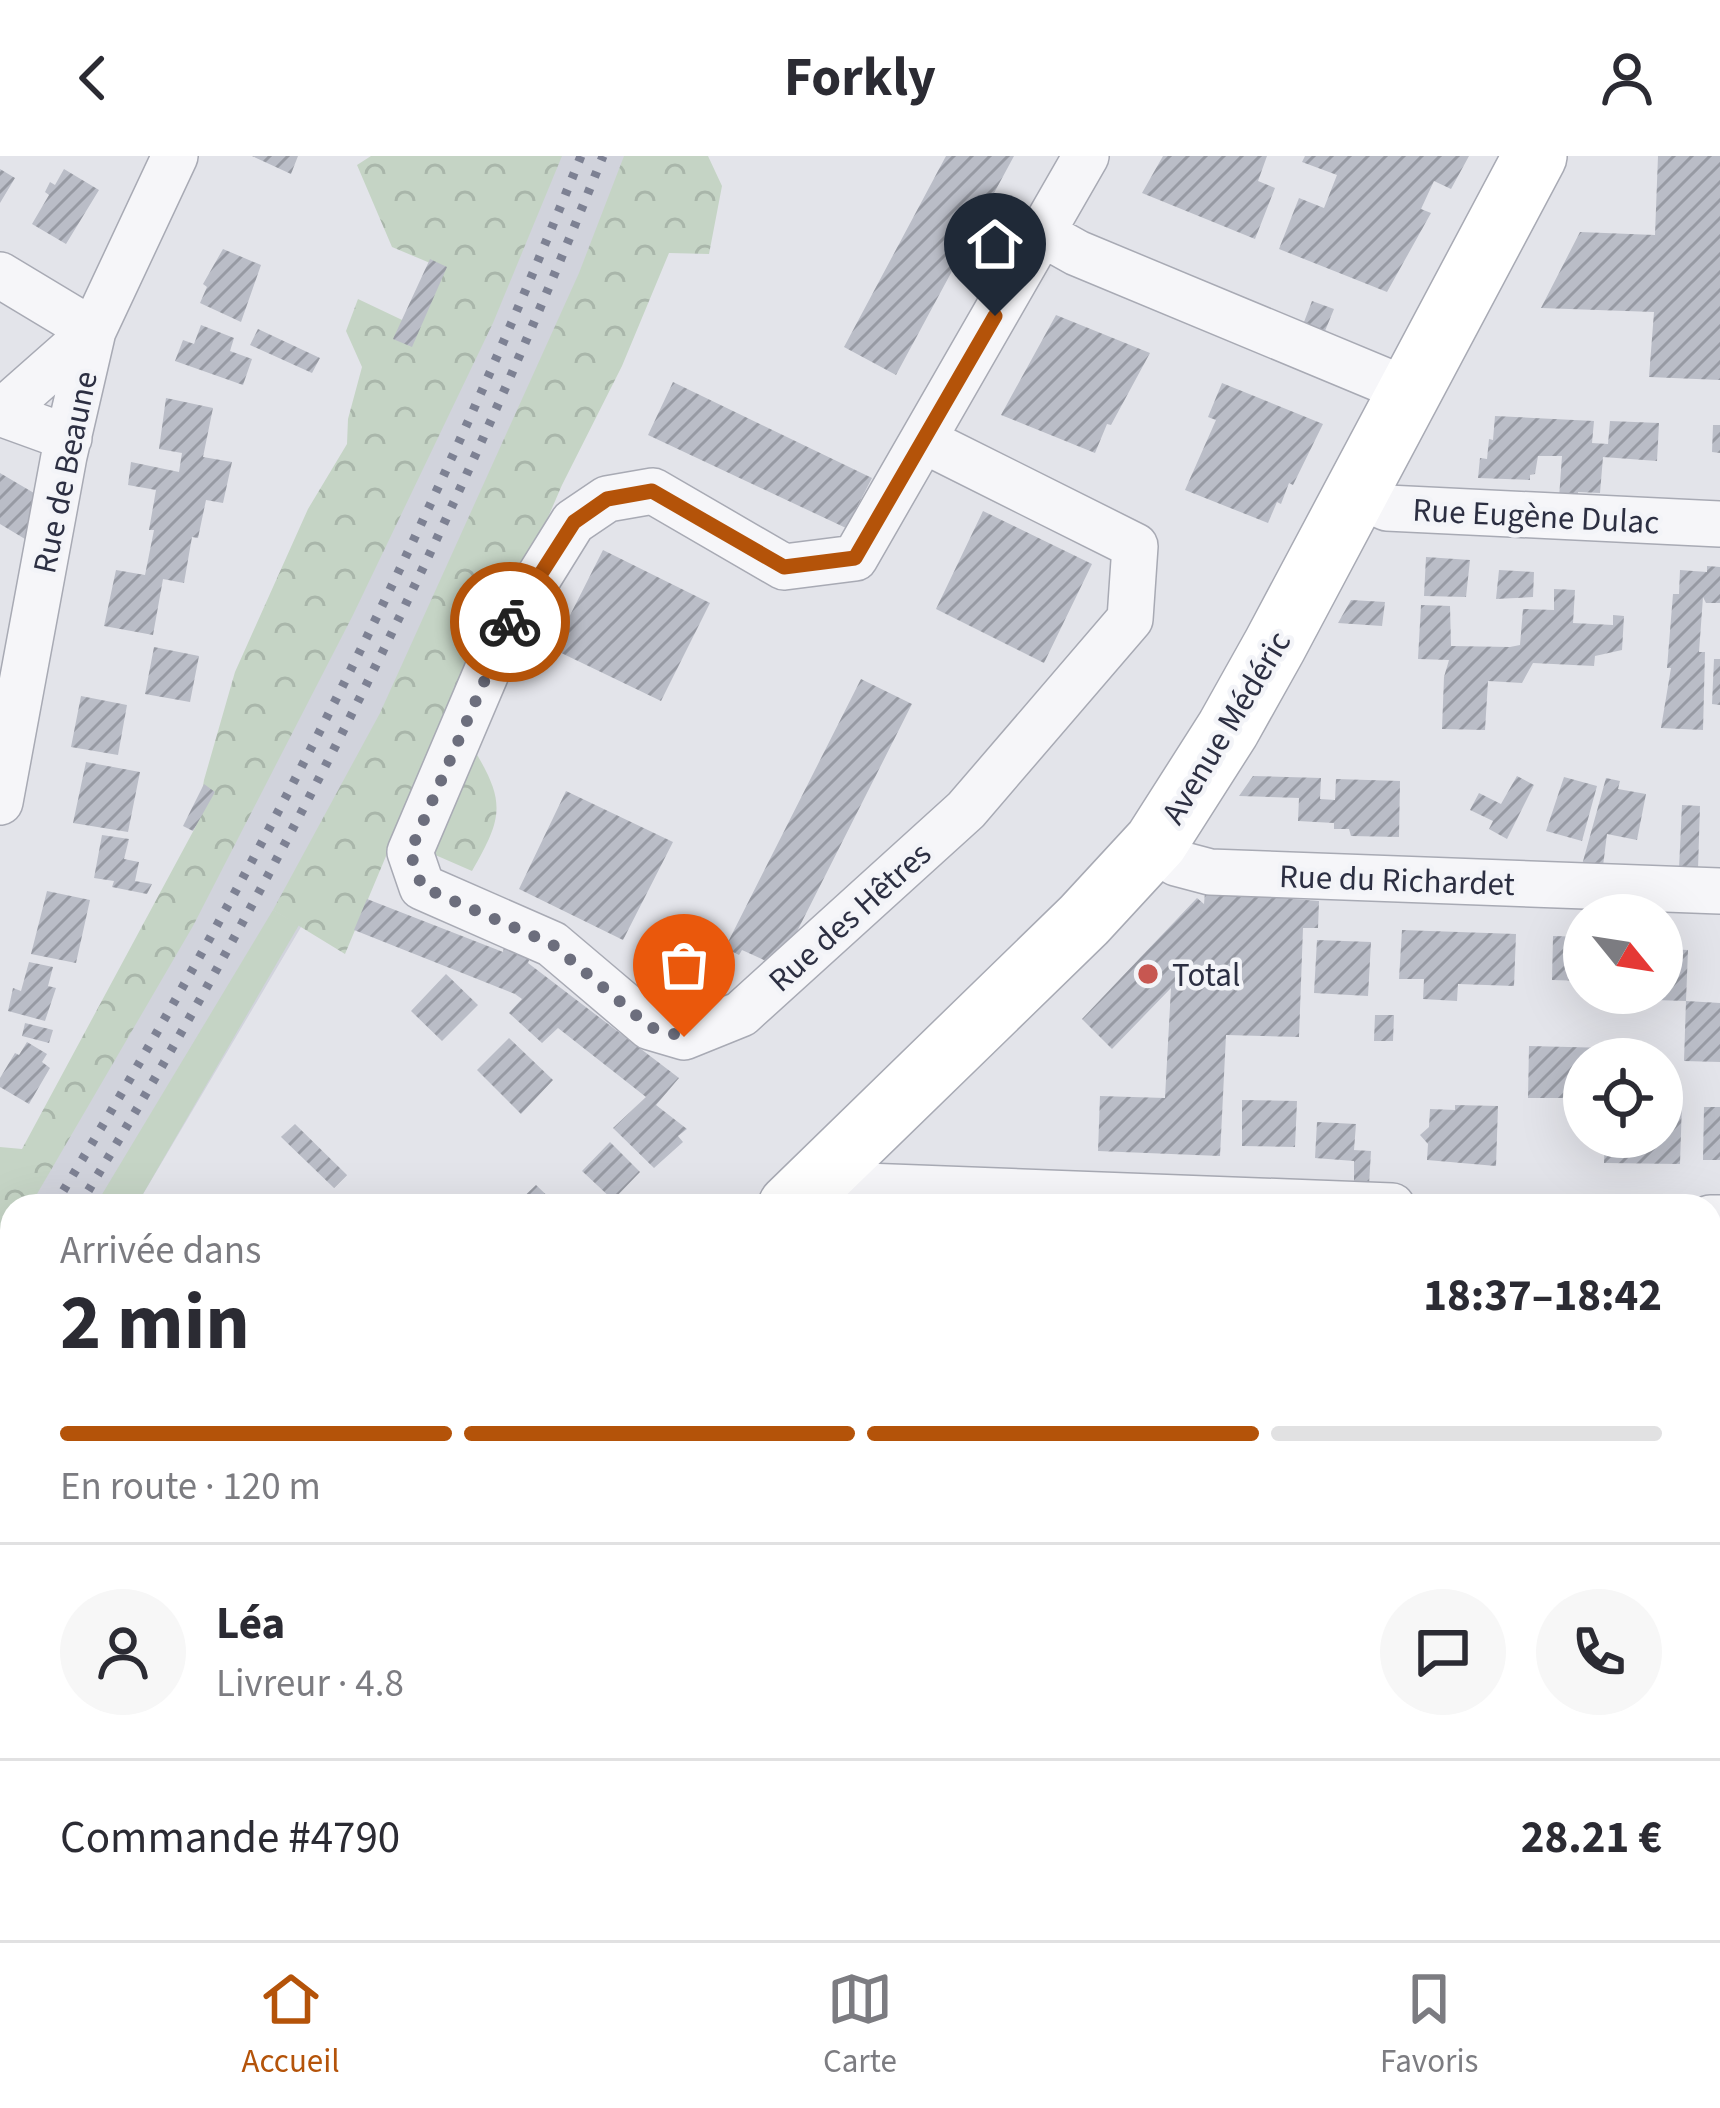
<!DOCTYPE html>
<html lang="fr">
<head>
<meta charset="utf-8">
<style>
	:root { --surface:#fff; --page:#f7f7f7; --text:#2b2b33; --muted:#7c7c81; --line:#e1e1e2; --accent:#b45309 }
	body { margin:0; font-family:"Source Sans 3",sans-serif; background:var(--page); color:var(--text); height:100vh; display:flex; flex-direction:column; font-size:45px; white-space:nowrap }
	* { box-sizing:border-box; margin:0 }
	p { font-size:39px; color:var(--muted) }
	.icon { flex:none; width:66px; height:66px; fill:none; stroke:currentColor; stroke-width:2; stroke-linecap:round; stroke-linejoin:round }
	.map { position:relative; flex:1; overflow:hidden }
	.sheet { position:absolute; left:0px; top:1038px; width:1722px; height:747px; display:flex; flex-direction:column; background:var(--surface); border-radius:36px 36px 0 0; box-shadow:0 12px 48px #0002 }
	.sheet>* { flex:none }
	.needle { width:78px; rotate:120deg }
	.buttons { position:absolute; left:1563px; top:738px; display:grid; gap:24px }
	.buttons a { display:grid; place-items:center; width:120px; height:120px; border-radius:50%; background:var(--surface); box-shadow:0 12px 48px #0002; font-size:60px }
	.pin { position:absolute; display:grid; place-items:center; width:102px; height:102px; color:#fff; margin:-123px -51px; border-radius:50% 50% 50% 0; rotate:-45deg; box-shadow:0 0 12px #0007 }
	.pin .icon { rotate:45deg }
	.courier { position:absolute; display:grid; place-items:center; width:120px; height:120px; margin:-60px; border:9px solid #b45309; border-radius:50%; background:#fff; color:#222; box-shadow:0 3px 15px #0007 }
	.head em { font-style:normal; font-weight:700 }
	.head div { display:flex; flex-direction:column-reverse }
	.head { display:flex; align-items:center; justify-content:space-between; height:204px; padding:0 60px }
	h1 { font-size:78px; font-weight:700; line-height:90px }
	.bar { display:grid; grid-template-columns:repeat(4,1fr); gap:18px 12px; align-content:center; height:144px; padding:0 60px }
	.bar i { height:15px; border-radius:9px; background:var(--line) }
	.bar .selected { background:var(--accent) }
	.bar p { grid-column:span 4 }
	.line { display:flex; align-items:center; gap:30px; padding:0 60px; border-top:3px solid var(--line) }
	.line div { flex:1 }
	.round { display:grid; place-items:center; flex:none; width:126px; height:126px; border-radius:63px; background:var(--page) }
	header { display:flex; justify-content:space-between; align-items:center; height:156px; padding:0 60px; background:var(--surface); font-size:54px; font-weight:700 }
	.tabs { display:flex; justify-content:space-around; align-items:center; height:168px; border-top:3px solid var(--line); background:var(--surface); font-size:33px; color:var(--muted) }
	.tabs a { display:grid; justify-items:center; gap:6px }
	.tabs .selected { color:var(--accent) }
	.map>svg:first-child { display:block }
	.built { fill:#d1d3dc }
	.green { fill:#c5d4c5 }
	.forest { fill:url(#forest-crowns) }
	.building { fill:url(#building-hatch) }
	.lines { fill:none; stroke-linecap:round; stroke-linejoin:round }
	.street-casing { stroke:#a8aab4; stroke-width:48 }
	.secondary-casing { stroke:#a8aab4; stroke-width:66 }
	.street { stroke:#f6f6f9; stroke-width:45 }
	.secondary { stroke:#fff; stroke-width:63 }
	.rail { stroke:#7d8193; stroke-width:9; stroke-dasharray:6 12; stroke-linecap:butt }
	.done { stroke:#6c6e7d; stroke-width:12; stroke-dasharray:0 21.6 }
	.route { stroke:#b45309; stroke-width:15 }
	.poi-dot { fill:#c75751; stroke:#f3f4f8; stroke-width:4.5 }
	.labels { text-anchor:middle; stroke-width:9; stroke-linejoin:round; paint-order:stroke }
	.street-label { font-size:33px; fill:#2c2f42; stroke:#f3f4f8 }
	.poi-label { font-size:33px; fill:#2c2f42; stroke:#f3f4f8; text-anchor:start }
</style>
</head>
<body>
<header><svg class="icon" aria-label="back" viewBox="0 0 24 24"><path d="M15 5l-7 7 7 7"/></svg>Forkly<svg class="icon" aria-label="person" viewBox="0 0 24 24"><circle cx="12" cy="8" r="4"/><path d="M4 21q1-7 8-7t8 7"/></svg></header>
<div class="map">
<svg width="1720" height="1784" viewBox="0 0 1720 1784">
	<defs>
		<pattern id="forest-crowns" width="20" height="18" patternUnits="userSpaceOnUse" patternTransform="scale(3)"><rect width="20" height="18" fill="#c5d4c5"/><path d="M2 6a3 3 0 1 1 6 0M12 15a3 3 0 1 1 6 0" fill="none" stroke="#a9b6aa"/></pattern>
		<pattern id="building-hatch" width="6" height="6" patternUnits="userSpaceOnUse" patternTransform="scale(3)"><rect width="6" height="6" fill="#babdc7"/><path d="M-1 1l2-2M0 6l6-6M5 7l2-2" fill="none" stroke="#979aa3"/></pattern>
	</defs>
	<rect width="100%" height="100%" fill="#e3e4ea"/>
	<path class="built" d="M539 0H660L314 749 136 1050H12V1244L0 1262V1061Z"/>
	<path class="green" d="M273 754 299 769 136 1050H95Z
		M12 1183V1252L0 1272V1202Z"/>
	<path class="forest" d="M371 0H562L493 167 353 459 193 770 30 1050H12V1080L0 1100V991L22 993 196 670 204 624 235 516 308 353 347 288 348 263 362 211 346 175 358 143 419 172 442 112 392 91 357 9Z
		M624 0H708L722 30 709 98 669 97 622 210 562 329 520 426 473 592C506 646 503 661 472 715L394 681 345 798 273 754 380 557 579 117Z"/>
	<path class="building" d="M252 0H298L291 18Z
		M946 0H1014L896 219 844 191Z
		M1163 0H1267L1258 25 1275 32 1255 83 1142 37Z
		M1305 0H1469L1451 33 1434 25 1421 53 1431 57 1387 136 1279 93 1299 42 1324 52 1337 19 1302 6Z
		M1658 0H1720V224L1649 221 1654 156 1541 152 1580 76 1655 79Z
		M0 13 15 22 0 47Z
		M64 13 99 34 66 88 32 68 49 39 45 36 50 26 55 29Z
		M223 93 261 109 241 166 200 147 207 131 203 128Z
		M430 103 447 111 412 191 393 183Z
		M1312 145 1334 153 1325 175 1304 166Z
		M1056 159 1150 197 1111 269 1107 268 1095 297 1001 259Z
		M201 169 234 182 230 195 252 203 243 229 175 205 183 184 194 188Z
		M258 173 320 202 312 217 250 189Z
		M673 226 872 322 846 372 648 279Z
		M1222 227 1323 268 1293 329 1289 327 1281 348 1277 346 1268 367 1185 334 1216 264 1208 261Z
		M166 242 213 252 203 301 232 306 223 347 206 344 198 382 192 381 184 427 163 423 153 479 104 470 116 414 145 419 154 374H149L156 334 128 329 131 306 179 316 182 297 159 293Z
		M1495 260 1594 265 1592 287 1608 288 1610 265 1659 267 1657 305 1603 301 1600 337 1578 336V343L1559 342 1562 300H1538L1535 318 1530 319V324L1478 322 1480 302 1487 303 1489 283 1493 284Z
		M1713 269H1720V297L1712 296Z
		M0 317 39 340 30 386 0 368Z
		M983 355 1092 408 1044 507 936 453Z
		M603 394 710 447 661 545 553 493Z
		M1426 401 1470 404 1466 441 1424 440Z
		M1707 410 1720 411V447H1706L1703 441 1699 496H1705L1703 574 1661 572 1671 512H1667L1673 438H1679L1680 414 1707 416Z
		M1499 414 1534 416 1533 441 1496 443Z
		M1554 433 1575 434 1573 467 1613 469V459L1624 460 1622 494 1595 500 1594 510 1533 507 1522 527 1488 525 1485 574 1442 573 1444 521 1449 504 1418 503 1421 449 1450 450 1451 490 1510 491 1520 489 1523 453 1554 454Z
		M1351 444 1385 446 1382 470 1338 467Z
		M154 491 199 500 190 546 145 538Z
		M1714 503H1720V549L1712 548Z
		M861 523 912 548 779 811 742 794 739 799 725 792Z
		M81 540 127 549 118 599 71 591Z
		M86 606 140 616 128 676 73 667Z
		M1253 620 1321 622 1320 643 1335 644 1336 623 1400 625 1399 681 1351 680 1349 673H1334V667L1298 665 1299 642 1239 640Z
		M1517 620 1534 629 1507 683 1489 673 1493 665 1470 654 1479 637 1501 648Z
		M1564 621 1597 630 1582 685 1546 675Z
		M1606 622 1620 625 1618 633 1646 638 1637 684 1607 678 1603 710 1582 709Z
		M204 628 215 636 193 675 183 670Z
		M566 635 673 686 623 784 519 733Z
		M1682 649 1700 650 1698 713H1679Z
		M102 679 129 683 124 703 139 706 135 725 152 728 147 738 112 731 114 725 94 722Z
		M47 735 90 744 76 807 31 798Z
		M1205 736 1319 745 1318 772H1303L1299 881 1226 879 1220 1000 1098 995 1100 940 1165 942 1171 832 1112 893 1082 863 1197 742 1204 748Z
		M367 743 503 796 504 791 530 802 528 807 679 922 656 949 687 973 678 980 683 986 654 1012 613 972 646 941 558 872 542 887 509 857 522 843 515 838 354 774Z
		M1402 774 1516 778 1514 830 1458 828 1457 845 1423 843 1424 823H1399Z
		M1553 780 1584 781V825L1552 824Z
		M1317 784 1371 786 1368 840 1314 837Z
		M1662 793 1688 794 1686 845 1623 843 1624 837H1662Z
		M29 806 53 811 48 830 56 832 45 865 8 855 13 832 21 835Z
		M446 818 478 849 442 885 411 855Z
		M1686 845 1720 847V906L1684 905Z
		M1375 859H1394L1393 885H1374Z
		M25 867 53 874 49 887 22 880Z
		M509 882 553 924 521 958 477 914Z
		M27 886 47 898 42 906 50 912 29 948 0 931V922L15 897 19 899Z
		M1529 890 1609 892 1608 903H1584V942H1528Z
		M1242 944 1297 945 1295 991 1242 990Z
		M1662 945 1682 946 1680 1008 1604 1007 1605 981H1662Z
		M1455 949 1498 950 1496 1010 1427 1004 1428 988 1420 979 1429 971 1430 953 1455 954Z
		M1704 951H1720V1004H1703Z
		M1317 966 1356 968 1354 994 1371 995 1369 1029 1354 1028V1005L1315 1002Z
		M295 968 347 1019 334 1032 281 981Z
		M610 986 640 1016 613 1044 582 1015Z
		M536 1029 558 1050H514Z
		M1710 1107 1720 1108V1154H1710Z
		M1720 1190V1275H1710V1191Z
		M1710 1447 1720 1448 1717 1503H1710Z
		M0 1562 12 1573V1748L0 1761Z
		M182 1773H223L224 1784H195L194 1776 183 1778Z
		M255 1773H313L314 1775 258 1784Z
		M450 1773H465L462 1784H446Z
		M561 1773 620 1774 622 1784H563Z
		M741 1773H772L774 1784H727L726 1776Z
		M802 1773H817L819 1784H804Z
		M925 1773H981L970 1784H938Z"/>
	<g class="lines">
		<defs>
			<path id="street" d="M1043 78 1077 97 1409 235
				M0 119 93 175 0 257 69 282
				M923 284 1135 390 1130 463 966 654 741 858 684 881 650 871 552 788 422 731 410 696 501 482 573 366 607 343 653 335 784 411 855 402 1086 0
				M1355 338 1387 352 1720 368
				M0 646 64 300 93 175 175 0
				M1156 686 1176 707 1210 716 1720 735
				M834 1005 865 1030 1392 1050
				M1710 1062H1720
				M1710 1369H1720
				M158 1773 163 1784
				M675 1773 677 1784
				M1123 1773 1135 1784
				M1481 1773 1635 1784"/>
			<path id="secondary" d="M790 1050 1084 764 1156 686 1228 573 1275 489 1535 0
				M71 1784 81 1773"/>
		</defs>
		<use href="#street" class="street-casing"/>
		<use href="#secondary" class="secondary-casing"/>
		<use href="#street" class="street"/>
		<use href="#secondary" class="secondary"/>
		<path class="rail" d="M54 1050C259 715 435 364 581 0
			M79 1050C283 715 457 364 603 0
			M0 1137 12 1119
			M0 1176 12 1157"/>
	</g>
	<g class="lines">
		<path class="done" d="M510 466 410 696 422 731 552 788 650 871 684 881"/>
		<path class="route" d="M510 466 574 366 607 343 652 335 784 411 855 402 995 160"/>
	</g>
	<circle class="poi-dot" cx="1148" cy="818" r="12"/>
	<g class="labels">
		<g class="street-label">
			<text transform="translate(64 316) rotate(-78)" y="12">Rue de Beaune</text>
			<text transform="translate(1536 359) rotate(3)" y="12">Rue Eugène Dulac</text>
			<text transform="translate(1225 571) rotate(-59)" y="12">Avenue Médéric</text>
			<text transform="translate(1397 723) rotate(2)" y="12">Rue du Richardet</text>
			<text transform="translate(849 760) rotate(-42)" y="12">Rue des Hêtres</text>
		</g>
		<g class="poi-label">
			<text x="1172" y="830">Total</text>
		</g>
	</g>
</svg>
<div class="buttons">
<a><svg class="needle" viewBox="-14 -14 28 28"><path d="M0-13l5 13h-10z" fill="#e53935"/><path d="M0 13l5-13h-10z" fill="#7c7c81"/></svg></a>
<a><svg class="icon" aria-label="locate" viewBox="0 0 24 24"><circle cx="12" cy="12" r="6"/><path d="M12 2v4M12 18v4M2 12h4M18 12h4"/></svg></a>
</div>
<div class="pin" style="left:684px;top:881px;background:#ea580c"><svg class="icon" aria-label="bag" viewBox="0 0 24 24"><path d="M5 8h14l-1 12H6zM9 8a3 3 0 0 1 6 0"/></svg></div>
<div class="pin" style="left:995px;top:160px;background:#1f2937"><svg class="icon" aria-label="home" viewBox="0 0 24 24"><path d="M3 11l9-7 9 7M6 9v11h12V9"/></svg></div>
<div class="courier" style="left:510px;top:466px"><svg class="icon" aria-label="bike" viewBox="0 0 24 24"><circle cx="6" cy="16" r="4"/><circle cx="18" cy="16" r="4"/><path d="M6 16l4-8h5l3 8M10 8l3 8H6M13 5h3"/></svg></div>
<section class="sheet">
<div class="head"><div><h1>2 min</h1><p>Arrivée dans</p></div><em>18:37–18:42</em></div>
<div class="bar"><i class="selected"></i><i class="selected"></i><i class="selected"></i><i></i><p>En route · 120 m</p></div>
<div class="line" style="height:216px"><a class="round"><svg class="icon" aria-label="person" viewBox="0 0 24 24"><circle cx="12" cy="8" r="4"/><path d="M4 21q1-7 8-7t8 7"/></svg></a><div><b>Léa</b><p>Livreur · 4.8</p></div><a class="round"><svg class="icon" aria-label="chat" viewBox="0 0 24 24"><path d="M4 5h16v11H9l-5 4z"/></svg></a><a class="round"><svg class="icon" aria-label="phone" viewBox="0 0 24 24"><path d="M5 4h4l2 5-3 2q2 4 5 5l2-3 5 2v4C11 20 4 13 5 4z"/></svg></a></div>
<div class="line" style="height:156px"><div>Commande #4790</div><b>28.21 €</b></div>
</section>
</div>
<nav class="tabs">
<a class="selected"><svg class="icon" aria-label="home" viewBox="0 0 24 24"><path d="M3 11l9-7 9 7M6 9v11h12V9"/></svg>Accueil</a>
<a><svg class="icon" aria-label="map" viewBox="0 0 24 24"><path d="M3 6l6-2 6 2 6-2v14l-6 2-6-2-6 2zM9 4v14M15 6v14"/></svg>Carte</a>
<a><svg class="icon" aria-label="saved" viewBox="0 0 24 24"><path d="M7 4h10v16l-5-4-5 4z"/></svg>Favoris</a>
</nav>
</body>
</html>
